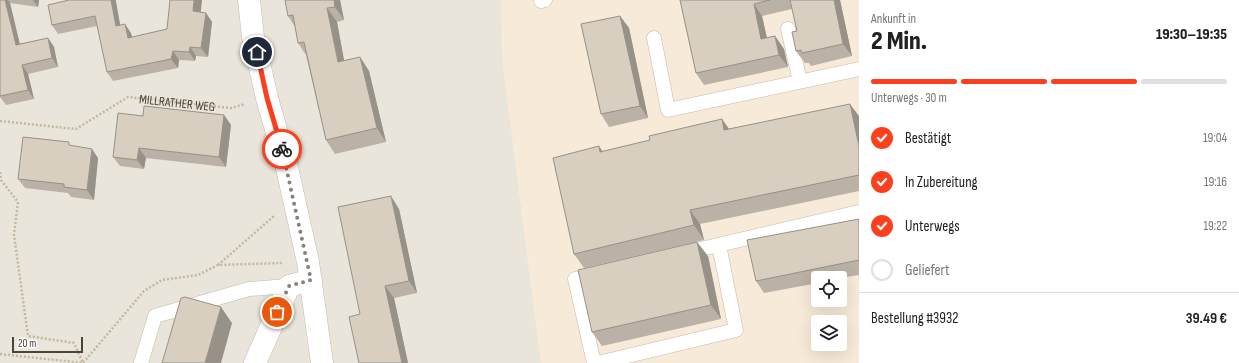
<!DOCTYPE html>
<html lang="de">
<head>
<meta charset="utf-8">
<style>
	:root { --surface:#fff; --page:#f2f2f2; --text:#222; --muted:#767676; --line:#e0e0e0; --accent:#fc3f1d }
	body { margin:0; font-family:"Sofia Sans Condensed",sans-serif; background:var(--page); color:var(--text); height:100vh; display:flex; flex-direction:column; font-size:15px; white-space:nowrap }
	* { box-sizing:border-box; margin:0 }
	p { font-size:13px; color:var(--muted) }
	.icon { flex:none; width:22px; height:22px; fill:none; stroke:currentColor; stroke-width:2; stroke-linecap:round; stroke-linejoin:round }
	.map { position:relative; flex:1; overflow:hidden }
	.drawer { display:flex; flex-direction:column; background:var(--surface); width:380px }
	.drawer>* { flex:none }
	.controls { position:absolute; left:811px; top:271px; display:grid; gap:8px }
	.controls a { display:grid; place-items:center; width:36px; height:36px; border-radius:4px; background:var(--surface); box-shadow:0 4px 16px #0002; font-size:20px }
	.scale { position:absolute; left:12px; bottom:10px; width:71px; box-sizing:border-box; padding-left:4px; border:2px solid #4b4439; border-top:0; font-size:11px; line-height:14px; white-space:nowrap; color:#4b4439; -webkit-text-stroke:3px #fff; paint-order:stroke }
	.pin { position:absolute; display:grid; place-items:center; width:34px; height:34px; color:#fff; margin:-17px; border:2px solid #fff; border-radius:50%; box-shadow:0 1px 4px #0007 }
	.courier { position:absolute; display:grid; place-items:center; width:40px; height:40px; margin:-20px; border:3px solid #fc3f1d; border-radius:50%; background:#fff; color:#222; box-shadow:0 1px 5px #0007 }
	.headline em { font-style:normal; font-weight:800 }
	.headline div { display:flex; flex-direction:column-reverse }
	.headline { display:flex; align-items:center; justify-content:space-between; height:68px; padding:0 12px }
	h1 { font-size:26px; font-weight:800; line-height:30px }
	.bar { display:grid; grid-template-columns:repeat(4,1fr); gap:6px 4px; align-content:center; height:48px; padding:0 12px }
	.bar i { height:5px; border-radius:3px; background:var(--line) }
	.bar .on { background:var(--accent) }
	.bar p { grid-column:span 4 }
	.line { display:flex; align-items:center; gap:10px; padding:0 12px; border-top:1px solid var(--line) }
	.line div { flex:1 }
	ol { padding:0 12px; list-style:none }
	li { display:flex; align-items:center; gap:12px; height:44px }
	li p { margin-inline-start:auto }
	li .icon { padding:4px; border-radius:50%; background:var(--accent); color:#fff; stroke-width:4 }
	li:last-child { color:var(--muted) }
	li i { width:22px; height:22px; border:2px solid var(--line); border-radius:50% }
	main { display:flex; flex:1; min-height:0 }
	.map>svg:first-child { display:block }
	.residential { fill:#eae5da }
	.commercial { fill:#f7ead8; fill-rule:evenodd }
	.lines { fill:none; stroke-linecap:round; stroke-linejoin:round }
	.service-casing { stroke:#c2bbae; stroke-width:15 }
	.minor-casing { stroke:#c2bbae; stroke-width:23 }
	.path { stroke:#c4b79f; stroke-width:2.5; stroke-dasharray:2 2; stroke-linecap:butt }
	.service { stroke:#fff; stroke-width:14 }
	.minor { stroke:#fff; stroke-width:22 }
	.wall { fill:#bab2a6 }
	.shaded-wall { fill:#979187 }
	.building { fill:#d8cfc1; stroke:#979187 }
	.done { stroke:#878178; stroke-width:4; stroke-dasharray:0 7.2 }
	.route { stroke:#fc3f1d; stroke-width:5 }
	.labels { text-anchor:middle; stroke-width:3.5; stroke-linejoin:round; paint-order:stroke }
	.street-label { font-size:13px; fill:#4b4439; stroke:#fff }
</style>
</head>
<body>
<main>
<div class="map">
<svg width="859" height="363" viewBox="0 0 859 363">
	<rect width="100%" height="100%" fill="#f6f3ec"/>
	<path class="residential" d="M0 0H501L503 64 541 363H0Z"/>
	<path class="commercial" d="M501 0H859V363H541L503 64ZM818 278H840V300H818ZM818 322H840V344H818Z"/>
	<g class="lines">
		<defs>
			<path id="service" d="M541 1 545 0
				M788 29 800 81
				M654 38 668 110 859 69
				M684 253 859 212
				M141 363 155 316 249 289 289 286
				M594 363 575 279 598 274
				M598 363 736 330 719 245"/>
			<path id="minor" d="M249 0 253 37 267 98 287 168 308 262 322 363
				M255 363 289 286 311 280"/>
		</defs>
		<use href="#service" class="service-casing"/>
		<use href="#minor" class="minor-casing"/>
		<g class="path">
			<path id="s1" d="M0 121 76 129 128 97 231 108 245 104"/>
			<path d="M0 172 1 180 18 202 14 235 28 336 74 343 83 363"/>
			<path d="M218 265 274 216"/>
			<path d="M0 354 83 363 144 291 162 280 198 275 218 265 282 263"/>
		</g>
		<use href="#service" class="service"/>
		<use href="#minor" class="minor"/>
	</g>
	<path class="wall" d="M0 0H39L38 7 10 3 20 44 48 38 54 47 58 67 28 74 34 99 6 105 0 97Z
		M69 0H116V2L120 25 131 33 132 37 167 29 202 0 200 12 206 13 212 22 208 57 196 56 195 61 179 60 178 68 113 81 107 72 97 26 58 34 52 25Z
		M340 0 344 20 337 22 344 61 360 57 369 71 386 142 335 154 326 140 306 55 298 43 295 27 288 16Z
		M680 0H840L852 56 811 66 809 63H805L796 51 797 31 792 9 762 16 767 38 775 36 784 49 788 67 704 85 696 73Z
		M620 16 629 28 648 118 609 127 601 114Z
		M224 115 231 125 226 167 146 158 144 169 120 166 113 157 143 116Z
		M859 116V191L700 224 704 240 584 268 574 254 603 151 729 129Z
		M72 146 98 158 94 200 71 197 68 193 25 188 18 179Z
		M399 209 417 293 394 298 408 363H359L360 314Z
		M859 219V275L840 278H818V283L764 293 756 281Z
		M708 256 721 319 602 346 592 332Z"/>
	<path class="shaded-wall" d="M5 0H8L10 3 22 54 16 45Z
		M33 0H39L38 7Z
		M111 0H116V2L122 35 116 26Z
		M194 0H202L200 20 193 11Z
		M334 0H340L344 20 335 7Z
		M834 0H840L852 56 843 44Z
		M754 4 762 16 770 52 761 39Z
		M327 8 337 22 347 76 338 62Z
		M206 13 212 22 208 57 201 48Z
		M620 16 629 28 648 118 640 106Z
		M125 24 131 33 134 47 128 38Z
		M775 36 784 49 788 67 779 55Z
		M48 38 54 47 58 67 52 58Z
		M190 47 196 56 195 61 189 52Z
		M173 51 179 60 178 68 171 59Z
		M360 57 369 71 386 142 377 128Z
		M22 65 28 74 34 99 28 90Z
		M850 104 859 116V146Z
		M224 115 231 125 226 167 219 157Z
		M722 119 732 133 724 130Z
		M599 146 609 161 600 152Z
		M139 148 146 158 144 169 137 160Z
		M92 149 98 158 94 200 87 190Z
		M391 196 399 209 417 293 409 281Z
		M690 210 700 224 704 240 694 225Z
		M697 242 708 256 721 319 711 305Z
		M385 286 394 298 408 363H402Z
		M221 307 232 323 221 363H205Z"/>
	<path class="building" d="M0 0H5L16 45 48 38 52 58 22 65 28 90 0 96Z
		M69 0H111L116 26 125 24 128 38 167 29 170 0H194L193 11 206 13 201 48 190 47 189 52 173 51 171 59 107 72 95 16 52 25 48 5Z
		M285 0H334L335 7 327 8 338 62 360 57 377 128 326 140 304 42 298 43 293 15 288 16Z
		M680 0H770L754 4 761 39 775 36 779 55 696 73Z
		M790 0H834L843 44 802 53 801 50 796 51 792 32 797 31Z
		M620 16 640 106 601 114 581 24Z
		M850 104 859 146V175L690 210 694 225 574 254 553 158 599 146 600 152 650 140 649 136 722 119 724 130Z
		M144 106 224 115 219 157 139 148 137 160 113 157 118 113 143 116Z
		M23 137 69 142V145L92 149 87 190 64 187V184L18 179Z
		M391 196 409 281 385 286 402 363H359L349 317 360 314 338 207Z
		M859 219V260L756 281 747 240Z
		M697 242 711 305 592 332 578 270Z
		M185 297 221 307 205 363H162L181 298Z"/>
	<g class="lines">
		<path class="done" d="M277 312 289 286 311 280 282 149"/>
		<path class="route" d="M257 52 267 98 282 149"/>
	</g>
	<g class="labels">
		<g class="street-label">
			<text dy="5" stroke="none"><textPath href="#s1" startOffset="187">MILLRATHER WEG</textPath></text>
		</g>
	</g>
</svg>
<div class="controls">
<a><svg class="icon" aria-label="locate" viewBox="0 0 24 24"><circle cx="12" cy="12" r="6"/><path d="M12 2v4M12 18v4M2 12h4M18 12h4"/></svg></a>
<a><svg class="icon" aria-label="layers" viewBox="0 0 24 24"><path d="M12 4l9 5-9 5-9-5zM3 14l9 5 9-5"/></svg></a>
</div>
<div class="scale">20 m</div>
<div class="pin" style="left:277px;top:312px;background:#ea580c"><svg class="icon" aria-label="bag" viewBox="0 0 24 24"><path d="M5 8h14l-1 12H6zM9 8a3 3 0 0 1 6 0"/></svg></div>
<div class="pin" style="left:257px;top:52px;background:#1f2937"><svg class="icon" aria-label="home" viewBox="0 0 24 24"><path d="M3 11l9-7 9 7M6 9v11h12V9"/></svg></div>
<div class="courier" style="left:282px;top:149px"><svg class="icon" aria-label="bike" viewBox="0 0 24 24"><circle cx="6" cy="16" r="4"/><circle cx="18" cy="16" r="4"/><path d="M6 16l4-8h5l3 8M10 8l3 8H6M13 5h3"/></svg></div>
</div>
<section class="drawer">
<div class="headline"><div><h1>2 Min.</h1><p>Ankunft in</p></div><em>19:30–19:35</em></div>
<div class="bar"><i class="on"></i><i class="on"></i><i class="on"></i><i></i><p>Unterwegs · 30 m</p></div>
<ol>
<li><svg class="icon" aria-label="check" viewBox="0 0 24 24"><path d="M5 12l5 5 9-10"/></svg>Bestätigt<p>19:04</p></li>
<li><svg class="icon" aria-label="check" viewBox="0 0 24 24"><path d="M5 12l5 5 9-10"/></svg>In Zubereitung<p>19:16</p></li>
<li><svg class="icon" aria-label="check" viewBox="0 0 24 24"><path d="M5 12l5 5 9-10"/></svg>Unterwegs<p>19:22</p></li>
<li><i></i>Geliefert</li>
</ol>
<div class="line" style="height:52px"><div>Bestellung #3932</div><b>39.49 €</b></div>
</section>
</main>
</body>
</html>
